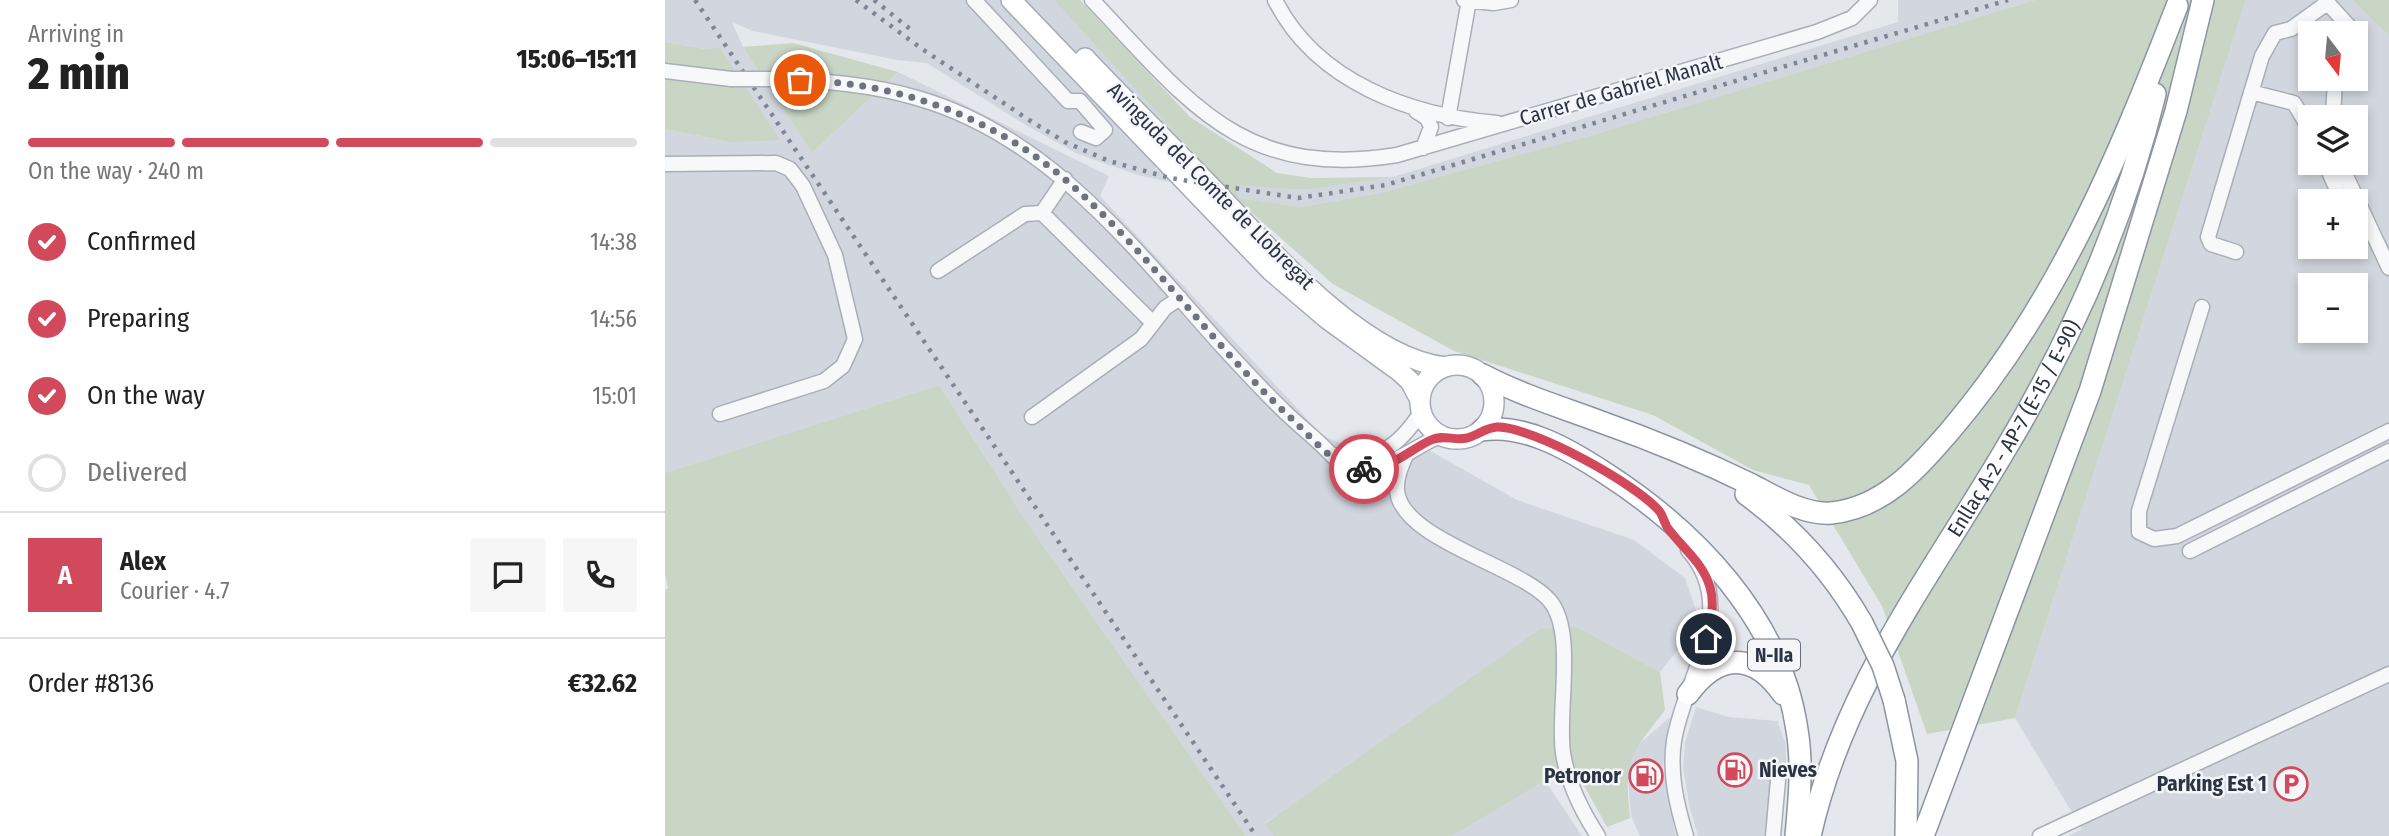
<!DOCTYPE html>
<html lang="en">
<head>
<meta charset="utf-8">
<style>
	:root { --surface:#fff; --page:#f6f6f6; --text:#222; --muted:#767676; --line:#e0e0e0; --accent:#d1495b }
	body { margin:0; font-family:"Fira Sans Condensed",sans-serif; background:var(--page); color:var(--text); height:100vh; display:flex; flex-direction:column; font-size:26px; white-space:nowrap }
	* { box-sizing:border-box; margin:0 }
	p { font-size:23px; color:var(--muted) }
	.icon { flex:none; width:38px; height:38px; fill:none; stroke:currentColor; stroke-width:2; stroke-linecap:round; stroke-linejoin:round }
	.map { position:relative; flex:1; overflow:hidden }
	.side { display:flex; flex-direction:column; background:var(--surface); width:665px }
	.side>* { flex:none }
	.needle { width:46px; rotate:164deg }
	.controls { position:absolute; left:1633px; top:21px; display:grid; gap:14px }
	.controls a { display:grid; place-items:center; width:70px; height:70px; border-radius:0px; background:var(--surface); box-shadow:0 4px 10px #0003; font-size:35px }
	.pin { position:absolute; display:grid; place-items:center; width:60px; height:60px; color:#fff; margin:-30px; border:4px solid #fff; border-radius:50%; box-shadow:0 2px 7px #0007 }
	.courier { position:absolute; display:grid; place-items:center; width:70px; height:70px; margin:-35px; border:5px solid #d1495b; border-radius:50%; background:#fff; color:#222; box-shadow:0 2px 9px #0007 }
	.overview em { font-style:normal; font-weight:800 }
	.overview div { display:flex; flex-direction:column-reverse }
	.overview { display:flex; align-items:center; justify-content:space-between; height:119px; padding:0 28px }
	h1 { font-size:46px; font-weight:800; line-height:52px }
	.bar { display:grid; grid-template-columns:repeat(4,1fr); gap:10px 7px; align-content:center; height:84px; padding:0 28px }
	.bar i { height:9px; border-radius:5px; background:var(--line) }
	.bar .selected { background:var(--accent) }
	.bar p { grid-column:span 4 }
	.line { display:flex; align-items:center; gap:18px; padding:0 28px; border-top:2px solid var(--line) }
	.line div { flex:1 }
	.round { display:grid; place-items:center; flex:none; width:74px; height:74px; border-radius:0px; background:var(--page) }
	ol { padding:0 28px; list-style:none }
	li { display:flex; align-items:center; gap:21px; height:77px }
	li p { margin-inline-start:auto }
	li .icon { padding:7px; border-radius:50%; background:var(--accent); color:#fff; stroke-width:4 }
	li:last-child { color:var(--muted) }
	li i { width:38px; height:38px; border:4px solid var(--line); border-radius:50% }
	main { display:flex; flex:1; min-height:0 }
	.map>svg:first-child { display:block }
	.built { fill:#d2d6de; fill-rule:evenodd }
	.green { fill:#c9d6c5 }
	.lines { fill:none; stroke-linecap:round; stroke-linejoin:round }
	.minor-casing { stroke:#a9aeb7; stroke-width:17 }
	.major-casing { stroke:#a3abb8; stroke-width:22 }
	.highway-casing { stroke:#8b94a3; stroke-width:24 }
	.minor { stroke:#f7f8fa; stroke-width:14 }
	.major { stroke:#fff; stroke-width:19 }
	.highway { stroke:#fff; stroke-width:21 }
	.rail { stroke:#7d8696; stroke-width:4.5; stroke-dasharray:3.5 7; stroke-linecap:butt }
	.minor-bridge-casing { stroke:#a9aeb7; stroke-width:17; stroke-linecap:butt }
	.highway-bridge-casing { stroke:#8b94a3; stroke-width:24; stroke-linecap:butt }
	.minor-bridge { stroke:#f7f8fa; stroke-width:14 }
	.highway-bridge { stroke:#fff; stroke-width:21 }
	.done { stroke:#6c737f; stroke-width:7; stroke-dasharray:0 12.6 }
	.route { stroke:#d1495b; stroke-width:9 }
	.labels { text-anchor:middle; stroke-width:5; stroke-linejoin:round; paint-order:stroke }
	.shield { fill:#f4f6f9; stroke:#676e7b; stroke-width:2 }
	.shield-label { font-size:19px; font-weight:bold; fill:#2b3445 }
	.street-label { font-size:21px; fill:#2b3445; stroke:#f4f6f9 }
	.poi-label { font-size:21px; font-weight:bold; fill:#2b3445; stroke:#f4f6f9; text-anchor:end }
</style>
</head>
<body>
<main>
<section class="side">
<div class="overview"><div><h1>2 min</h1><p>Arriving in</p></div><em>15:06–15:11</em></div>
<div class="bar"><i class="selected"></i><i class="selected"></i><i class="selected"></i><i></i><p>On the way · 240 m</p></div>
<ol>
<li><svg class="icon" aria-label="check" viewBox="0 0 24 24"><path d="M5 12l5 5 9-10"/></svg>Confirmed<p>14:38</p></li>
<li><svg class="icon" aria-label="check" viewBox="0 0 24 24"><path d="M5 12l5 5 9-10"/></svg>Preparing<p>14:56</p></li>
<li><svg class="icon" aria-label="check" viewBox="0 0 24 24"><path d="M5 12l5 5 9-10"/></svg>On the way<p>15:01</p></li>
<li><i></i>Delivered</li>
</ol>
<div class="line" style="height:126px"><b class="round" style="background:var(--accent);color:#fff">A</b><div><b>Alex</b><p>Courier · 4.7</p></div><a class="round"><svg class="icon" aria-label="chat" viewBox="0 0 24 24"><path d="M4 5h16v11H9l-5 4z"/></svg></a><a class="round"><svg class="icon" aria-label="phone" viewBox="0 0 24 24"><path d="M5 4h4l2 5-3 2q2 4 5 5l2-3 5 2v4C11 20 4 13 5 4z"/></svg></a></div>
<div class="line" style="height:91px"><div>Order #8136</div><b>€32.62</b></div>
</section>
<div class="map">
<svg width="1724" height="836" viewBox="0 0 1724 836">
	<rect width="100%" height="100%" fill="#e4e7ec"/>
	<path class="built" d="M0 0H389L521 143 489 169 503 173 504 182 473 175 413 154 359 124 262 63 232 60 88 31 67 22 78 47 147 153 233 72 444 176 435 196 657 435 712 459 762 449 852 500 969 540 1020 578 1035 622 995 672 912 627 600 823 609 836H581L361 521 274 385 0 473V129L65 142 54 47 40 49 0 42Z
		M1233 0H1370L931 134 715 193 636 207 572 198 571 184 640 190 728 177 1233 22Z
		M1581 0H1687L1724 36V836H1403L1417 829 1350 718ZM1645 33H1690V79H1645ZM1645 117H1690V163H1645ZM1645 201H1690V247H1645ZM1645 285H1690V331H1645Z
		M1031 707 1063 717 1112 721 1121 744V773L1114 836H1033L1025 809 1018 768 1020 743Z
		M1005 717 998 768 1011 836H975L966 816 962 765 972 746Z
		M879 779 917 836H787Z"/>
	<path class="green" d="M389 0H415L525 117 612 173 646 178 728 177 640 190 571 185 573 198 636 207 715 193 931 134 1370 0H1581L1350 718 1262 734 1217 606 1144 485 1088 470 988 415 789 351 668 284 571 199Z
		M1687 0H1724V36Z
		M0 42 40 49 54 47 115 140 65 142 0 129Z
		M128 43 233 72 147 153 78 47Z
		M274 385 361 521 581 836H0V590L3 588 0 574V473Z
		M912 627 995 672 1000 710C964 757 959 758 965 818L942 827 907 764 787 836H609L600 824 875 629Z"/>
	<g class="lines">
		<defs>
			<path id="minor" d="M309 0 403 101H415L440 130 431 138 416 132
				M427 0C524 102 577 180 732 155L1152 32 1187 18 1205 0
				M610 0C651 82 746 116 832 123
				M799 0 829 3 846 0
				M1660 0 1690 33
				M1690 34 1693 37 1690 52
				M0 71 66 79
				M111 79C159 81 205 84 252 98 383 135 469 248 555 344 577 368 598 391 621 413 639 430 659 445 675 464 715 480 743 449 777 435
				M1586 92 1629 103 1645 130
				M751 111 762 118 766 127 758 148
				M1668 117 1670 79
				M783 118 804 0
				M1660 163 1677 201
				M1675 163 1724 268
				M0 164 111 163 125 169 138 186 170 255 190 339 178 366 159 381 55 414
				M377 213 400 179
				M1571 252 1546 244 1543 237 1597 56 1610 33 1626 29 1662 3
				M273 271 360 214 377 213 487 322
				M1537 307 1474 511V532L1489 539 1512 536 1724 431
				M367 417 476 339 500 308 515 298
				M667 455C713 461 732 449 757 411
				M741 455C736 467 731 478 732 491 737 540 856 566 885 601 911 632 892 712 898 753 903 784 916 810 933 836
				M1525 551 1724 451
				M1021 836C1012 806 1004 773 1009 741 1019 677 1076 609 1023 550
				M1108 836 1113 780
				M1375 836 1724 674"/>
			<path id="major" d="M346 0 606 271 661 318 734 371 745 381 755 400
				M420 58C464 105 510 149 555 196 608 253 700 359 781 367
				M755 402a37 37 0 1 1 74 0a37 37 0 1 1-74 0Z"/>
			<g id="highway">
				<path d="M818 375C856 395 896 407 936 422 987 440 1038 461 1087 485 1110 497 1139 515 1166 513 1218 508 1252 469 1284 432 1392 306 1453 158 1512 6"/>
				<path d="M817 430C859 423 905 450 940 473 1030 531 1116 619 1132 730 1138 765 1134 801 1131 836"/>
				<path d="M1081 494C1129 529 1167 571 1197 623"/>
				<path d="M1023 694C1053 653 1088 651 1118 694"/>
				<path d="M1229 700 1242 761 1241 836"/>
				<path id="s1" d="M1145 836C1178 688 1265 577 1340 450 1406 340 1460 218 1490 94"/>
				<path d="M1258 836 1425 391 1511 111 1538 0"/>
			</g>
		</defs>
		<use href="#minor" class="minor-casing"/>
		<use href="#major" class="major-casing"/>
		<use href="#highway" class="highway-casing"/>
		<use href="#minor" class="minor"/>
		<use href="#major" class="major"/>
		<use href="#highway" class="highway"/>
		<path class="rail" d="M30 0 591 836
			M191 0 257 49 364 120 400 142 444 161 505 178 633 198 721 185 1343 0
			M209 0 245 29"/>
		<defs>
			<path id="minor-bridge" d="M66 79H111"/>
			<path id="highway-bridge" d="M1197 623 1218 666 1229 700"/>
		</defs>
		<use href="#minor-bridge" class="minor-bridge-casing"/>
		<use href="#highway-bridge" class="highway-bridge-casing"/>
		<use href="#minor-bridge" class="minor-bridge"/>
		<use href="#highway-bridge" class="highway-bridge"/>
	</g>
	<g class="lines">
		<path class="done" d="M135 80C234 83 326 116 402 181 485 253 547 345 627 419 641 432 663 457 678 465 685 468 691 469 699 469"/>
		<path class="route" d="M699 469C725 470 744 450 766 440 779 434 788 441 802 438 813 435 820 428 832 427 866 426 974 485 995 512 998 516 999 522 1002 527 1017 548 1037 561 1045 587 1050 604 1046 622 1041 639"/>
	</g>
	<defs>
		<symbol id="fuel-ring" viewBox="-11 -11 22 22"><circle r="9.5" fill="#f4f6f9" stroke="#d1495b" stroke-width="1.5"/><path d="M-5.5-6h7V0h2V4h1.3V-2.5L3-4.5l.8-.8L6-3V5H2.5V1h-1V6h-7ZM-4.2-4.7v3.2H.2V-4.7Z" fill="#d1495b"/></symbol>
		<symbol id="parking-ring" viewBox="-11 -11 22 22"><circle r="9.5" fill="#f4f6f9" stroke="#d1495b" stroke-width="1.5"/><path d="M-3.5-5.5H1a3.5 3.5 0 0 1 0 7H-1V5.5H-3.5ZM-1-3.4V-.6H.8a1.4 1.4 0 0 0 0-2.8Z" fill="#d1495b"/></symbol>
	</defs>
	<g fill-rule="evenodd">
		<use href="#fuel-ring" x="1051" y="751" width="38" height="38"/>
		<use href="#fuel-ring" x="962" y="757" width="38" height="38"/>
		<use href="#parking-ring" x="1607" y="765" width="38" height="38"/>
	</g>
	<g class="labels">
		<rect class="shield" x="1083" y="639.5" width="52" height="31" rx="5"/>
		<g class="shield-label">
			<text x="1109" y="662">N-IIa</text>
		</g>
		<g class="street-label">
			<text transform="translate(956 90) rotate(-16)" y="7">Carrer de Gabriel Manalt</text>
			<text transform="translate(546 186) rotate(45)" y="7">Avinguda del Comte de Llobregat</text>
			<text dy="7" stroke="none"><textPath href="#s1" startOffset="458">Enllaç A-2 - AP-7 (E-15 / E-90)</textPath></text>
		</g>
		<g class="poi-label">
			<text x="1094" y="777" text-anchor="start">Nieves</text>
			<text x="956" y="783">Petronor</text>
			<text x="1602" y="791">Parking Est 1</text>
		</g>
	</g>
</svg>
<div class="controls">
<a><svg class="needle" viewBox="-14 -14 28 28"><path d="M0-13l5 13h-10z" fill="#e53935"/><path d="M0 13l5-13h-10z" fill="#767676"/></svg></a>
<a><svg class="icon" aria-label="layers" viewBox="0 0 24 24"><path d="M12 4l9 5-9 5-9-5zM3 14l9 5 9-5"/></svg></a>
<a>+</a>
<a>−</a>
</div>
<div class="pin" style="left:135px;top:80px;background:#ea580c"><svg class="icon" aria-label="bag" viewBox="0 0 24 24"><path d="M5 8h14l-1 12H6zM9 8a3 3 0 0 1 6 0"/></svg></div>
<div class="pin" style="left:1041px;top:639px;background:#1f2937"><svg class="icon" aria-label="home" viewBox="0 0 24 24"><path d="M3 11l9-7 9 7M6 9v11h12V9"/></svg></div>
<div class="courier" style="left:699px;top:469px"><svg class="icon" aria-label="bike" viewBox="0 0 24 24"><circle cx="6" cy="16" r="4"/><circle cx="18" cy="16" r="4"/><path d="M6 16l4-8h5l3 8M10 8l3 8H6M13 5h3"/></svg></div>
</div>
</main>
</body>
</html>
